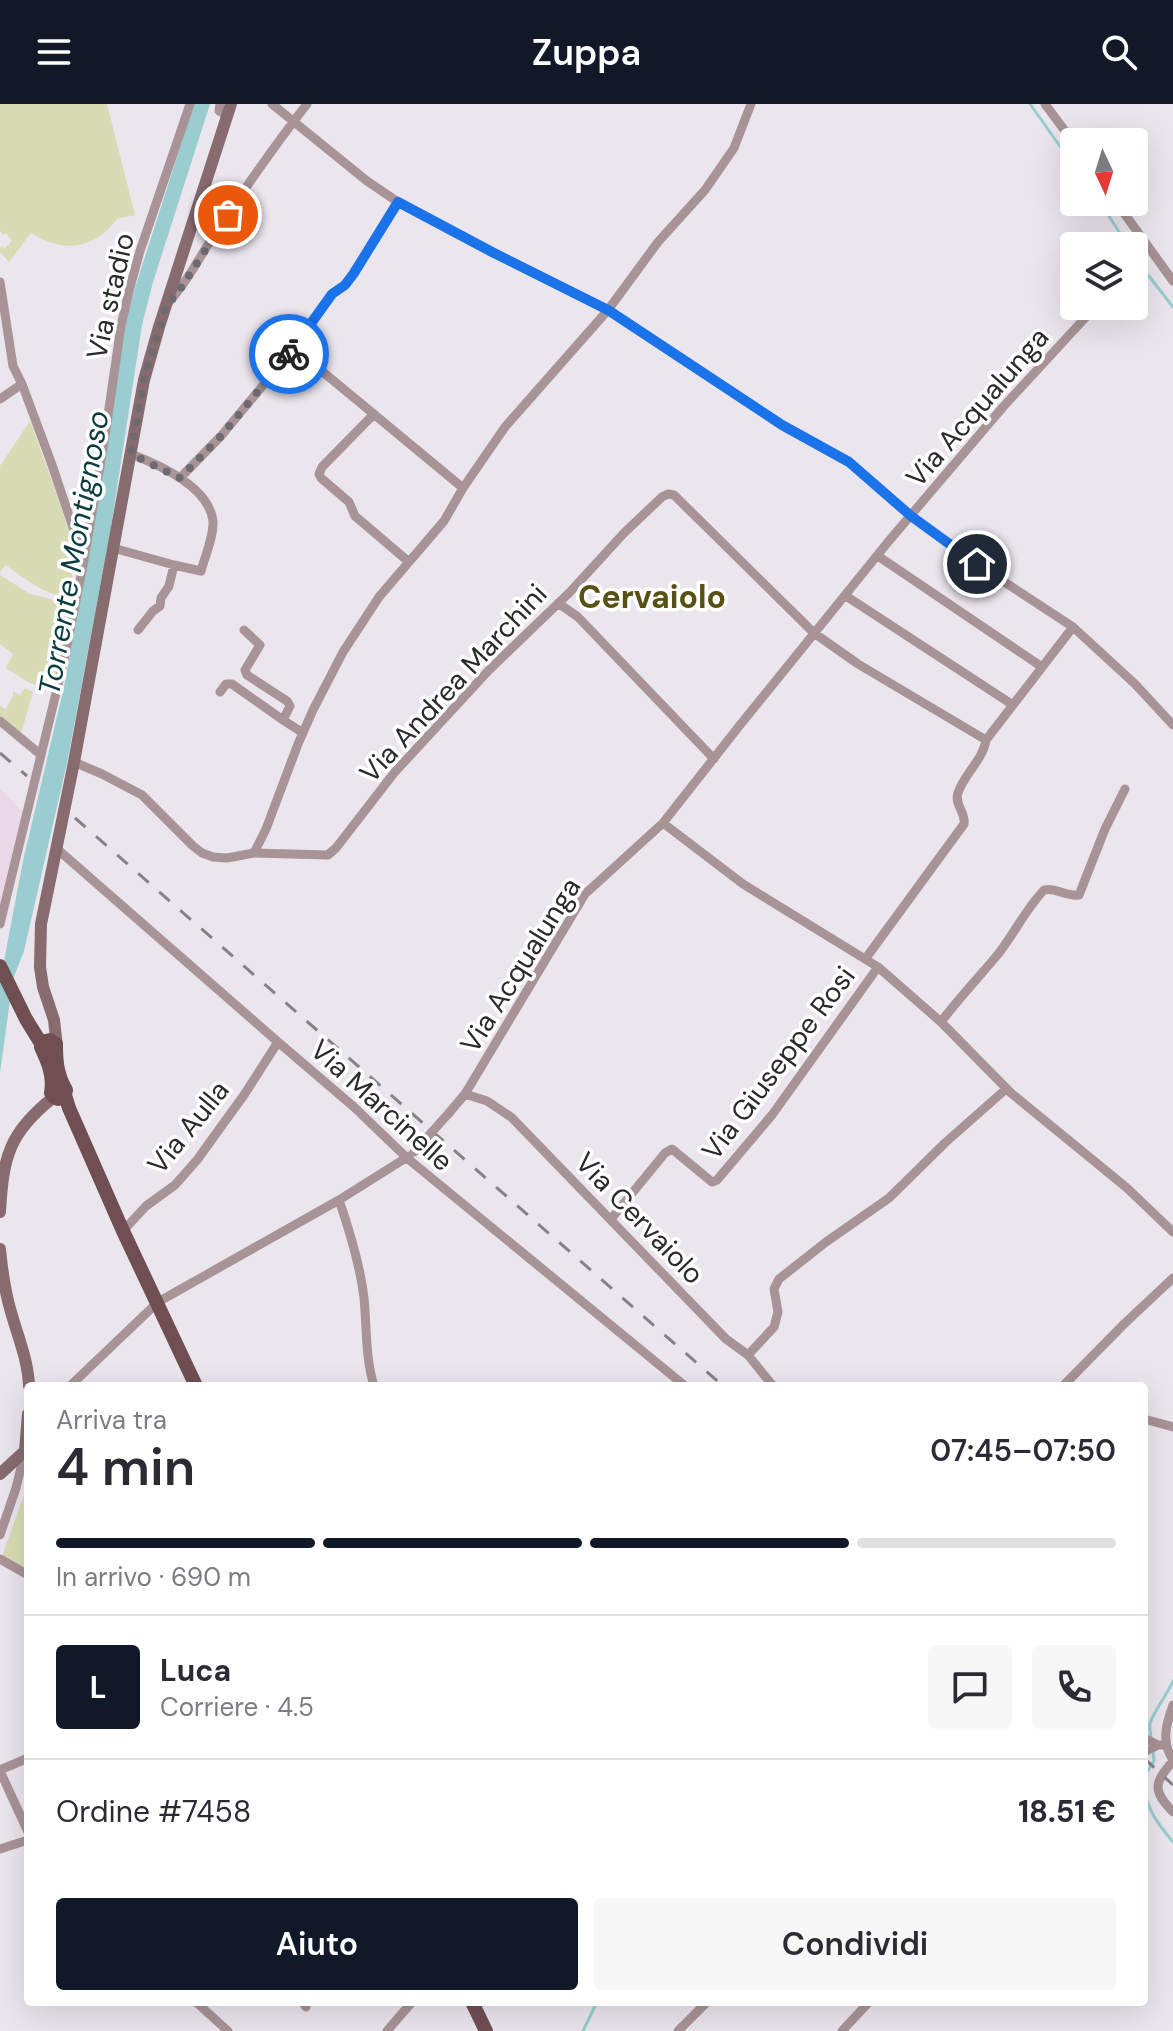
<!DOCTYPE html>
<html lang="it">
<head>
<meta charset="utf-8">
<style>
	:root { --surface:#fff; --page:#f7f7f7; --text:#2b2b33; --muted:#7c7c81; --line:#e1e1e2; --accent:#111827 }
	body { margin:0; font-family:"DM Sans",sans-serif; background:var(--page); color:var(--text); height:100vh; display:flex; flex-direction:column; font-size:30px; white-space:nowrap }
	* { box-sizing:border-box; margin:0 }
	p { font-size:26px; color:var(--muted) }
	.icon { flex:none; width:44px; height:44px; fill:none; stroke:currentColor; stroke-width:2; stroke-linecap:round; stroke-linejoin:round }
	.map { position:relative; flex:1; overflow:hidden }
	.panel { position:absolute; left:24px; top:1278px; width:1124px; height:624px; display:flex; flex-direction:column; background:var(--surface); border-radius:8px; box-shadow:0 8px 32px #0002 }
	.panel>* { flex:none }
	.needle { width:52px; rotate:176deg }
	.tools { position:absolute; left:1060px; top:24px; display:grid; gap:16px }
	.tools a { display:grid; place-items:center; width:88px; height:88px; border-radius:8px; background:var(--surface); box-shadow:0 8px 32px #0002; font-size:40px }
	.pin { position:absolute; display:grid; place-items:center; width:68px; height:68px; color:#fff; margin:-34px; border:4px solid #fff; border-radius:50%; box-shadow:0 2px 8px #0007 }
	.courier { position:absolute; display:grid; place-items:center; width:80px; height:80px; margin:-40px; border:6px solid #1a73e8; border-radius:50%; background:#fff; color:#222; box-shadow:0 2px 10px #0007 }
	.summary em { font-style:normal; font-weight:600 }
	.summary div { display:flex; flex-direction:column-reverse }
	.summary { display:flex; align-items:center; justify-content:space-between; height:136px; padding:0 32px }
	h1 { font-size:52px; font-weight:600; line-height:60px }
	.bar { display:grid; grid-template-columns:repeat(4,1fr); gap:12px 8px; align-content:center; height:96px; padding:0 32px }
	.bar i { height:10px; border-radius:6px; background:var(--line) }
	.bar .current { background:var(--accent) }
	.bar p { grid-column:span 4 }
	.line { display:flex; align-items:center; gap:20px; padding:0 32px; border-top:2px solid var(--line) }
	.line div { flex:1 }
	.round { display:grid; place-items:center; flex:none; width:84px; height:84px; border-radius:8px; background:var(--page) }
	.action { display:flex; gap:16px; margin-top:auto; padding:16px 32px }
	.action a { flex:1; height:92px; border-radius:8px; background:var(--accent); color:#fff; font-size:32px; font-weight:600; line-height:92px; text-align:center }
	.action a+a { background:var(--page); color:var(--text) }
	header { display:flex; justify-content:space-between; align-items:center; height:104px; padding:0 32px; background:var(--accent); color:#fff; font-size:36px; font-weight:600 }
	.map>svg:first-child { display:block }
	.industrial { fill:#ead7e7 }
	.green { fill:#d7dcb5 }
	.water { fill:#99cdd0 }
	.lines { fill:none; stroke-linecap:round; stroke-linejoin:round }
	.stream { stroke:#99cdd0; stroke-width:3 }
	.street { stroke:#a89396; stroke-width:9 }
	.secondary { stroke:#886b6f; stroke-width:12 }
	.primary { stroke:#704f53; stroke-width:14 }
	.rail { stroke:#858187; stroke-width:3; stroke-dasharray:14 14; stroke-linecap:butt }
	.street-bridge { stroke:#a89396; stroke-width:9 }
	.done { stroke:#6e6b70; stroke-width:8; stroke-dasharray:0 14.4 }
	.route { stroke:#1a73e8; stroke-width:10 }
	.labels { text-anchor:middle; stroke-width:7; stroke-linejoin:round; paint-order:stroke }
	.street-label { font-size:28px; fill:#2b292c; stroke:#fff }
	.water-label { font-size:30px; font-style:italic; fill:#093c3f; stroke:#fff }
	.quarter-label { font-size:32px; font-weight:bold; fill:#575114; stroke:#fff }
</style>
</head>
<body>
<header><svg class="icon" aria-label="menu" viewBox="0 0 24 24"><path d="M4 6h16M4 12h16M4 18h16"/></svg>Zuppa<svg class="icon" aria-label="search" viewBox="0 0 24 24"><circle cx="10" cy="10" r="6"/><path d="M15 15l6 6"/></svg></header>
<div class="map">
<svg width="1173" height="1927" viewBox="0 0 1173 1927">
	<rect width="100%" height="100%" fill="#ebe5ee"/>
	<path class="industrial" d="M0 685 23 708 0 801Z"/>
	<path class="green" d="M0 0H107L135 111 117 115C95 146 62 149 31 129L9 158 0 148V144L2 142 4 145 12 137 6 129 3 131 0 127Z
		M30 317 57 391 78 455C69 464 74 475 69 486 59 503 17 469 6 461L0 468V362Z
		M0 471 30 490 66 499 68 502 58 570 52 584 47 586 28 578 6 564 13 550 0 540Z
		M25 584 33 588 21 630 0 613V602L6 605 13 591V587L20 591Z
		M28 1380V1469L2 1452Z"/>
	<path class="water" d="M194 0H210L153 178 142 221 110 430 67 659 24 847 13 875 0 969V878L23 757 64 583 100 387 127 212 133 190Z"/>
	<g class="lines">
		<path class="stream" d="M1030 0 1074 62
			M1100 98 1128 142
			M1134 156 1148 171 1173 203
			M1151 1634C1151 1632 1149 1622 1150 1620 1151 1612 1168 1589 1173 1577
			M1144 1683 1145 1671 1154 1657 1153 1646
			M1144 1684C1147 1706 1159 1721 1173 1738
			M583 1927 597 1898"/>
		<path class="street" d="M220 0 219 7 227 11
			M272 0 367 77 398 98 492 148 608 206 782 321 849 358 911 412 977 460 1073 523 1135 580 1173 621
			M1045 0 1074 39
			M1116 98 1173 177
			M0 178 13 262 22 280 51 358 83 453
			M167 200C187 179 200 152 216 128 245 84 275 41 307 0
			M294 244 463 384
			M0 295 22 280
			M374 310 322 363 319 370 321 374 349 398 355 412 409 458
			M131 350C160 361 209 383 213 417 214 432 205 452 201 467L174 461 169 482 161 494 160 502 153 507 138 526
			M180 374 221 332 294 244 332 190 345 181 354 169 398 98
			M113 444 174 461
			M878 452 1042 563
			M846 492 1013 601
			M558 499 578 513 714 655
			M244 526 260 541 245 566 247 571 287 597 290 602 283 616 303 629
			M220 588 226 580H232L283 616
			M0 617 41 651
			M74 658 102 670 142 691 193 742 202 749 213 753 227 754 254 749 328 751 336 744 394 669 489 566 570 488 624 429 662 393 668 390 674 391 814 529 858 560 986 636
			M663 719 743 780 878 863 941 918 1011 989 1127 1084 1173 1128
			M56 744 278 938 354 1003 407 1054 685 1282
			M254 749 266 725 298 640 313 606 343 548 379 493 444 417 463 384 505 323 608 206 658 138 705 86 734 44 751 0
			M0 820 65 552 84 456 105 332 121 222 129 187 140 147 190 0
			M866 854 964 720C966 708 954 701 958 689 964 670 983 656 986 636L1073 523
			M941 918C959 894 980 872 999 849 1015 828 1026 805 1044 786 1056 783 1066 793 1079 791L1105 725 1125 685
			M465 990 487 997 511 1013 726 1235 748 1251 773 1282
			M449 1009 465 990 585 790 663 719 740 621 888 438 1003 303 1096 202
			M339 1096C350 1128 360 1160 364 1194 367 1224 365 1252 374 1282
			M611 1115 665 1049 672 1045 712 1078 717 1076 772 1011 878 863
			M123 1127 146 1102 175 1081 197 1056 244 991 278 938
			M748 1251 774 1223 778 1208 774 1185 779 1175 826 1138 889 1094 946 1038 1006 985
			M70 1282 158 1198 339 1096 409 1052
			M1063 1282 1124 1220 1173 1174
			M1144 1315 1173 1323
			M0 1431 16 1384 25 1347
			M0 1455 28 1471
			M1173 1601C1166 1620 1161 1638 1173 1656
			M1144 1634 1158 1641
			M1144 1648 1158 1641H1166
			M1173 1657C1154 1679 1152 1686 1173 1708
			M0 1666 28 1654
			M0 1667 28 1728
			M0 1745 28 1736
			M196 1898 228 1927
			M302 1898 306 1903
			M387 1927 412 1898
			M678 1927 707 1898
			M842 1927 869 1898"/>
		<path class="secondary" d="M57 943 54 916 43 883 40 863 41 820 74 658 144 276 159 223 231 0
			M0 1108C3 1053 9 1028 54 993
			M0 1145C2 1166 5 1188 11 1208 18 1233 28 1256 29 1282
			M0 1370 25 1347 28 1310"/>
		<path class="primary" d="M0 862 26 915 42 941
			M50 936 56 940C56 958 57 970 66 986L65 991 58 995 54 993 51 989C54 972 48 958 41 943L45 937Z
			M65 991 69 1004 123 1127 196 1282
			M472 1898 486 1927"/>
		<path class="rail" d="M0 649 27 672
			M75 714 723 1282
			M1144 1654 1173 1681"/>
		<path class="street-bridge" d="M414 1048 449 1009"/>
	</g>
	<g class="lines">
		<path class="done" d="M228 111 177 190 166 202 144 276 131 350 180 374 221 332 289 250"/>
		<path class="route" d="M289 250 332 190 345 181 354 169 398 98 492 148 608 206 782 321 849 358 911 412 977 460"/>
	</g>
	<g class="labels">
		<g class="street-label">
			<text transform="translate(110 192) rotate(-77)" y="10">Via stadio</text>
			<text transform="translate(977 303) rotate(-49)" y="10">Via Acqualunga</text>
			<text transform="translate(453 579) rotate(-47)" y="10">Via Andrea Marchini</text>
			<text transform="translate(520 861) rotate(-58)" y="10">Via Acqualunga</text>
			<text transform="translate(778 959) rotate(-53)" y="10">Via Giuseppe Rosi</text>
			<text transform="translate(382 1001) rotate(42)" y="10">Via Marcinelle</text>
			<text transform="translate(188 1023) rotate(-51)" y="10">Via Aulla</text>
			<text transform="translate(640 1114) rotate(46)" y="10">Via Cervaiolo</text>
		</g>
		<g class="water-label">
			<text transform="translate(74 449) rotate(-80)" y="10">Torrente Montignoso</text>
		</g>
		<g class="quarter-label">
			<text x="652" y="504">Cervaiolo</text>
		</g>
	</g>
</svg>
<div class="tools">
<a><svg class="needle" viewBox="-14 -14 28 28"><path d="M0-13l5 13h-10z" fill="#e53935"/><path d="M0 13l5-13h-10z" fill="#7c7c81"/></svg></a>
<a><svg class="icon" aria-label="layers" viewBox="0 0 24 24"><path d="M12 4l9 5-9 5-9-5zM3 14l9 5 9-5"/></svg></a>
</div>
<div class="pin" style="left:228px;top:111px;background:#ea580c"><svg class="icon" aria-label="bag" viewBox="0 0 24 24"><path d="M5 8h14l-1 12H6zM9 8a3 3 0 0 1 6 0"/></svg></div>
<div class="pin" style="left:977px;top:460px;background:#1f2937"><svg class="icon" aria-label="home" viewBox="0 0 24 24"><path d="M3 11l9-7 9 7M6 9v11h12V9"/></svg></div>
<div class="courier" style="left:289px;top:250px"><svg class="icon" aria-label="bike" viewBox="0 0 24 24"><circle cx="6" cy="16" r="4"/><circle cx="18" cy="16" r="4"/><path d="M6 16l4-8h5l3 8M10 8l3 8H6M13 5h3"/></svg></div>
<section class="panel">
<div class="summary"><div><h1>4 min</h1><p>Arriva tra</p></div><em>07:45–07:50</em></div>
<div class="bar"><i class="current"></i><i class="current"></i><i class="current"></i><i></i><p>In arrivo · 690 m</p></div>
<div class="line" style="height:144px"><b class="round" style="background:var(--accent);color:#fff">L</b><div><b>Luca</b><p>Corriere · 4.5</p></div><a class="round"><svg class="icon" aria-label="chat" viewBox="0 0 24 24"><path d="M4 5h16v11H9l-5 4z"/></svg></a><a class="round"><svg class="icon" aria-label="phone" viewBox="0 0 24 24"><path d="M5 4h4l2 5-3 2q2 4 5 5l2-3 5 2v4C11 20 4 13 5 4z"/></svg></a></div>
<div class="line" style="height:104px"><div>Ordine #7458</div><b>18.51 €</b></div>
<div class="action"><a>Aiuto</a><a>Condividi</a></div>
</section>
</div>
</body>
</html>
